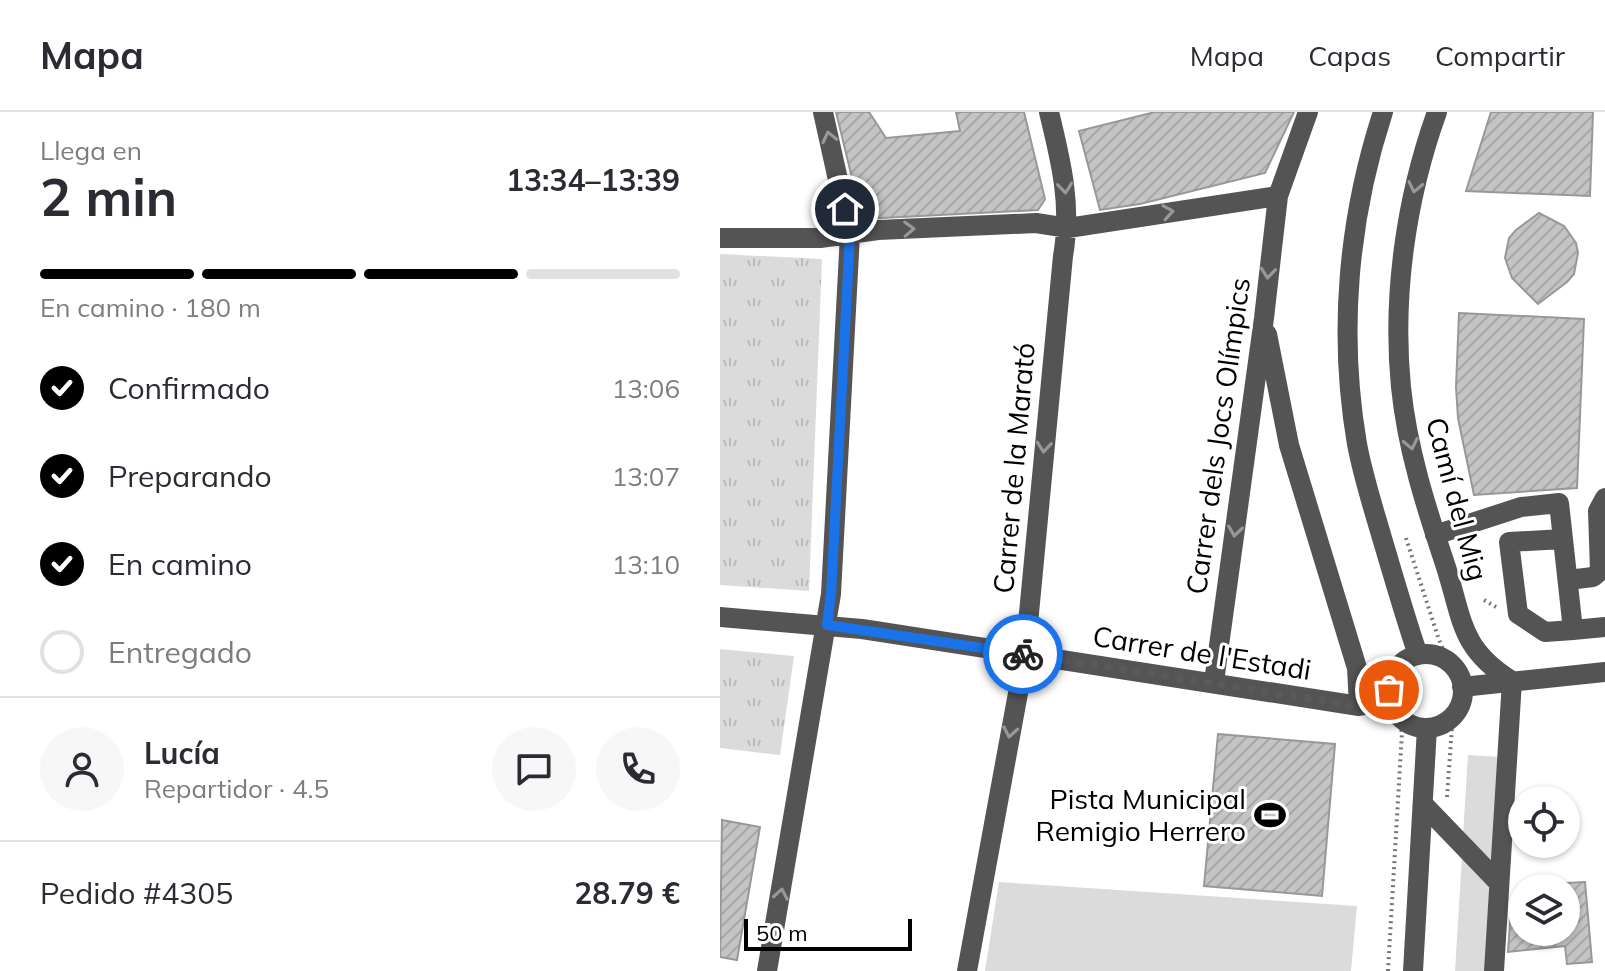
<!DOCTYPE html>
<html lang="es">
<head>
<meta charset="utf-8">
<style>
	:root { --surface:#fff; --page:#f7f7f7; --text:#2b2b33; --muted:#7c7c81; --line:#e1e1e2; --accent:#000 }
	body { margin:0; font-family:Mulish,sans-serif; background:var(--page); color:var(--text); height:100vh; display:flex; flex-direction:column; font-size:30px; white-space:nowrap }
	* { box-sizing:border-box; margin:0 }
	p { font-size:26px; color:var(--muted) }
	.icon { flex:none; width:44px; height:44px; fill:none; stroke:currentColor; stroke-width:2; stroke-linecap:round; stroke-linejoin:round }
	.map { position:relative; flex:1; overflow:hidden }
	.side { display:flex; flex-direction:column; background:var(--surface); width:720px }
	.side>* { flex:none }
	.tools { position:absolute; left:788px; top:674px; display:grid; gap:16px }
	.tools a { display:grid; place-items:center; width:72px; height:72px; border-radius:50%; background:var(--surface); box-shadow:0 2px 6px #0004; font-size:40px }
	.scale { position:absolute; left:24px; bottom:20px; width:168px; box-sizing:border-box; padding-left:8px; border:4px solid #000; border-top:0; font-size:22px; line-height:28px; white-space:nowrap; color:#000; -webkit-text-stroke:6px #fff; paint-order:stroke }
	.pin { position:absolute; display:grid; place-items:center; width:68px; height:68px; color:#fff; margin:-34px; border:4px solid #fff; border-radius:50%; box-shadow:0 2px 8px #0007 }
	.courier { position:absolute; display:grid; place-items:center; width:80px; height:80px; margin:-40px; border:6px solid #1a73e8; border-radius:50%; background:#fff; color:#222; box-shadow:0 2px 10px #0007 }
	.headline em { font-style:normal; font-weight:700 }
	.headline div { display:flex; flex-direction:column-reverse }
	.headline { display:flex; align-items:center; justify-content:space-between; height:136px; padding:0 40px }
	h1 { font-size:52px; font-weight:700; line-height:60px }
	.bar { display:grid; grid-template-columns:repeat(4,1fr); gap:12px 8px; align-content:center; height:96px; padding:0 40px }
	.bar i { height:10px; border-radius:6px; background:var(--line) }
	.bar .selected { background:var(--accent) }
	.bar p { grid-column:span 4 }
	.line { display:flex; align-items:center; gap:20px; padding:0 40px; border-top:2px solid var(--line) }
	.line div { flex:1 }
	.round { display:grid; place-items:center; flex:none; width:84px; height:84px; border-radius:42px; background:var(--page) }
	ol { padding:0 40px; list-style:none }
	li { display:flex; align-items:center; gap:24px; height:88px }
	li p { margin-inline-start:auto }
	li .icon { padding:8px; border-radius:50%; background:var(--accent); color:#fff; stroke-width:4 }
	li:last-child { color:var(--muted) }
	li i { width:44px; height:44px; border:4px solid var(--line); border-radius:50% }
	header { display:flex; align-items:center; gap:48px; box-sizing:border-box; height:112px; padding:0 40px; background:var(--surface); border-bottom:2px solid var(--line) }
	header strong { font-size:38px }
	nav { display:flex; gap:44px; margin-inline-start:auto; font-size:28px }
	main { display:flex; flex:1; min-height:0 }
	.map>svg:first-child { display:block }
	.grass { fill:#dbdbdb }
	.park { fill:url(#park-tufts) }
	.building { fill:url(#building-hatch); stroke:#989898; stroke-width:2 }
	.lines { fill:none; stroke-linecap:round; stroke-linejoin:round }
	.path { stroke:#767676; stroke-width:4; stroke-dasharray:2 4; stroke-linecap:butt }
	.minor { stroke:#545454; stroke-width:20 }
	.oneway { stroke:#989898 }
	.done { stroke:#595959; stroke-width:8; stroke-dasharray:0 14.4 }
	.route { stroke:#1a73e8; stroke-width:10 }
	.labels { text-anchor:middle; stroke-width:6; stroke-linejoin:round; paint-order:stroke }
	.street-label { font-size:28px; fill:#000; stroke:#fff }
	.poi-label { font-size:28px; fill:#000; stroke:#fff; text-anchor:end }
</style>
</head>
<body>
<header>
<strong>Mapa</strong>
<nav><a>Mapa</a><a>Capas</a><a>Compartir</a></nav>
</header>
<main>
<section class="side">
<div class="headline"><div><h1>2 min</h1><p>Llega en</p></div><em>13:34–13:39</em></div>
<div class="bar"><i class="selected"></i><i class="selected"></i><i class="selected"></i><i></i><p>En camino · 180 m</p></div>
<ol>
<li><svg class="icon" aria-label="check" viewBox="0 0 24 24"><path d="M5 12l5 5 9-10"/></svg>Confirmado<p>13:06</p></li>
<li><svg class="icon" aria-label="check" viewBox="0 0 24 24"><path d="M5 12l5 5 9-10"/></svg>Preparando<p>13:07</p></li>
<li><svg class="icon" aria-label="check" viewBox="0 0 24 24"><path d="M5 12l5 5 9-10"/></svg>En camino<p>13:10</p></li>
<li><i></i>Entregado</li>
</ol>
<div class="line" style="height:144px"><a class="round"><svg class="icon" aria-label="person" viewBox="0 0 24 24"><circle cx="12" cy="8" r="4"/><path d="M4 21q1-7 8-7t8 7"/></svg></a><div><b>Lucía</b><p>Repartidor · 4.5</p></div><a class="round"><svg class="icon" aria-label="chat" viewBox="0 0 24 24"><path d="M4 5h16v11H9l-5 4z"/></svg></a><a class="round"><svg class="icon" aria-label="phone" viewBox="0 0 24 24"><path d="M5 4h4l2 5-3 2q2 4 5 5l2-3 5 2v4C11 20 4 13 5 4z"/></svg></a></div>
<div class="line" style="height:104px"><div>Pedido #4305</div><b>28.79 €</b></div>
</section>
<div class="map">
<svg width="885" height="859" viewBox="0 0 885 859">
	<defs>
		<pattern id="park-tufts" width="24" height="20" patternUnits="userSpaceOnUse" patternTransform="scale(2)"><rect width="24" height="20" fill="#dbdbdb"/><path d="M3 7l-1-3M5 7V3M7 7l1-3M15 17l-1-3M17 17v-4M19 17l1-3" fill="none" stroke="#bababa"/></pattern>
		<pattern id="building-hatch" width="6" height="6" patternUnits="userSpaceOnUse" patternTransform="scale(2)"><rect width="6" height="6" fill="#c4c4c4"/><path d="M-1 1l2-2M0 6l6-6M5 7l2-2" fill="none" stroke="#a7a7a7"/></pattern>
	</defs>
	<rect width="100%" height="100%" fill="#fff"/>
	<path class="grass" d="M748 643 780 645 773 754 743 723Z
		M742 744 770 774 766 859H735Z
		M279 770 637 794 631 859H265Z"/>
	<path class="park" d="M0 142 102 147 89 479 0 473Z
		M0 537 74 544 60 643 0 636Z"/>
	<path class="building" d="M116 0H149L166 26 240 19 236 0H304L325 87 318 98 142 107Z
		M435 0H574L545 61 420 92 380 98 359 19Z
		M771 0H873L870 84 746 79Z
		M819 101 844 114 856 131 858 141 854 162 847 170 818 192 792 166 785 146 789 126 796 118Z
		M739 201 864 207 857 376 754 383 738 306 736 275Z
		M498 622 615 632 602 784 484 774Z
		M2 708 40 715 17 848 0 845Z
		M865 770 872 850 847 852 845 834 788 840 791 797 802 796V820H846V771Z"/>
	<g class="lines">
		<path class="path" d="M686 426 719 528 726 544 737 554
			M764 488 776 495
			M668 569 678 549
			M727 685 732 615 741 596
			M668 859 682 620 676 607"/>
		<path class="minor" d="M663 0C628 107 618 221 637 332 643 364 653 395 662 426 674 466 685 505 698 543
			M717 0C686 86 672 184 681 275 687 336 706 395 725 452 743 507 739 536 792 569L774 859
			M0 126H100L158 118 316 111 348 116 558 84
			M547 222 569 333 637 556 639 594
			M715 423 801 395 839 391 853 518 885 515
			M843 427 789 430 798 502 825 520 853 518
			M848 468 873 465 880 459 878 399 885 386
			M0 505 142 517 639 594 670 589
			M669 579a37 37 0 1 1 74 0a37 37 0 1 1-74 0Z
			M494 570 544 206 558 84 588 0
			M742 575 885 560
			M703 692 778 770
			M47 859 111 482 130 122 103 0
			M247 859 305 543 343 144C352 94 341 49 329 0
			M693 859 707 616"/>
	</g>
	<defs><path id="oneway-chevron" d="M-2-3.5L2.5 0L-2 3.5" fill="none" stroke-width="1.6" stroke-linecap="round" stroke-linejoin="round" transform="scale(2)"/></defs>
	<g class="oneway">
		<use href="#oneway-chevron" transform="translate(109 25) rotate(-103)"/>
		<use href="#oneway-chevron" transform="translate(695 75) rotate(102)"/>
		<use href="#oneway-chevron" transform="translate(345 76) rotate(84)"/>
		<use href="#oneway-chevron" transform="translate(448 100) rotate(-9)"/>
		<use href="#oneway-chevron" transform="translate(189 117) rotate(-2)"/>
		<use href="#oneway-chevron" transform="translate(548 161) rotate(96)"/>
		<use href="#oneway-chevron" transform="translate(691 332) rotate(78)"/>
		<use href="#oneway-chevron" transform="translate(324 335) rotate(95)"/>
		<use href="#oneway-chevron" transform="translate(515 419) rotate(98)"/>
		<use href="#oneway-chevron" transform="translate(290 620) rotate(100)"/>
		<use href="#oneway-chevron" transform="translate(61 782) rotate(-80)"/>
	</g>
	<g class="lines">
		<path class="done" d="M303 542 639 594 670 589 669 578"/>
		<path class="route" d="M125 97 130 122 111 482 107 513 303 542"/>
	</g>
	<defs>
		<symbol id="stadium-bare" viewBox="-9 -9 18 18"><path d="M0-5a6.5 5 0 1 0 0 10a6.5 5 0 1 0 0-10ZM-3.5-1.8h7v3.6h-7Z" fill="#000" stroke="#fff" stroke-width="2.5" paint-order="stroke"/></symbol>
	</defs>
	<g fill-rule="evenodd">
		<use href="#stadium-bare" x="528" y="681" width="44" height="44"/>
	</g>
	<g class="labels">
		<g class="street-label">
			<text transform="translate(498 324) rotate(-82)" y="10">Carrer dels Jocs Olímpics</text>
			<text transform="translate(294 356) rotate(-85)" y="10">Carrer de la Marató</text>
			<text transform="translate(737 387) rotate(75)" y="10">Camí del Mig</text>
			<text transform="translate(482 541) rotate(9)" y="10">Carrer de l'Estadi</text>
		</g>
		<g class="poi-label">
			<text x="526" y="697">Pista Municipal<tspan x="526" dy="32">Remigio Herrero</tspan></text>
		</g>
	</g>
</svg>
<div class="tools">
<a><svg class="icon" aria-label="locate" viewBox="0 0 24 24"><circle cx="12" cy="12" r="6"/><path d="M12 2v4M12 18v4M2 12h4M18 12h4"/></svg></a>
<a><svg class="icon" aria-label="layers" viewBox="0 0 24 24"><path d="M12 4l9 5-9 5-9-5zM3 14l9 5 9-5"/></svg></a>
</div>
<div class="scale">50 m</div>
<div class="pin" style="left:669px;top:578px;background:#ea580c"><svg class="icon" aria-label="bag" viewBox="0 0 24 24"><path d="M5 8h14l-1 12H6zM9 8a3 3 0 0 1 6 0"/></svg></div>
<div class="pin" style="left:125px;top:97px;background:#1f2937"><svg class="icon" aria-label="home" viewBox="0 0 24 24"><path d="M3 11l9-7 9 7M6 9v11h12V9"/></svg></div>
<div class="courier" style="left:303px;top:542px"><svg class="icon" aria-label="bike" viewBox="0 0 24 24"><circle cx="6" cy="16" r="4"/><circle cx="18" cy="16" r="4"/><path d="M6 16l4-8h5l3 8M10 8l3 8H6M13 5h3"/></svg></div>
</div>
</main>
</body>
</html>
